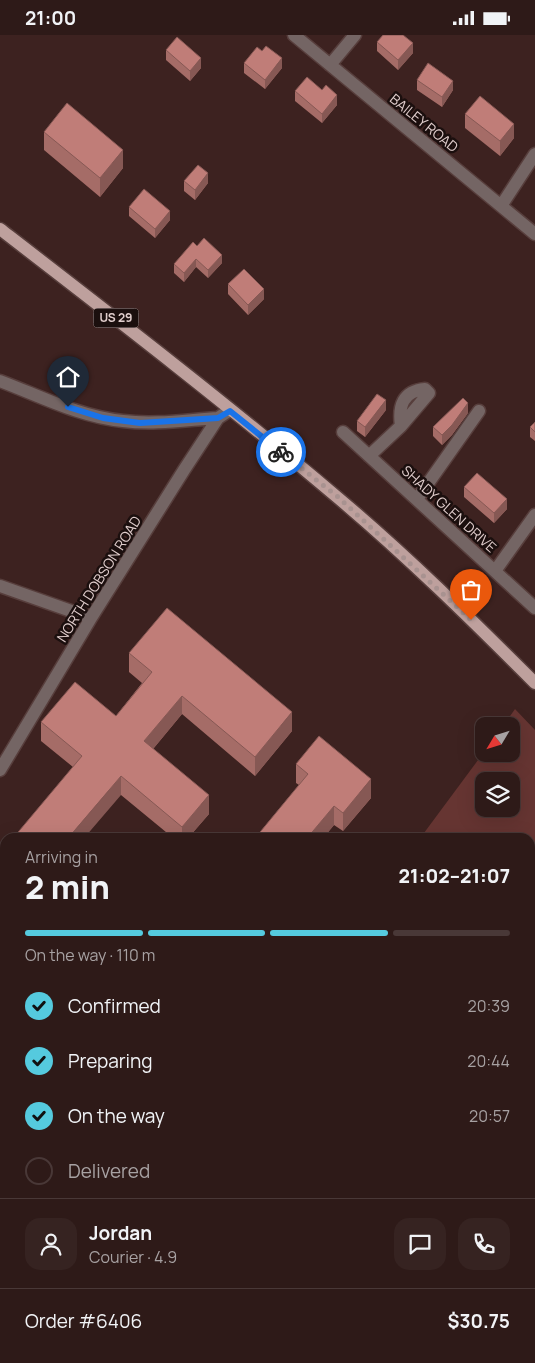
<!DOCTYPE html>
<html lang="en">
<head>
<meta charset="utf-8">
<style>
	:root { --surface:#2e1a18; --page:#362321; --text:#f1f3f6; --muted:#a7a1a2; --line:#493837; --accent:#55cade }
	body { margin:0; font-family:Manrope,sans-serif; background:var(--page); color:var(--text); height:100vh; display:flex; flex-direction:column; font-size:19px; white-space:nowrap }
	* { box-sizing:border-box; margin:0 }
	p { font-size:16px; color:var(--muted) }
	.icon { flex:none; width:28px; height:28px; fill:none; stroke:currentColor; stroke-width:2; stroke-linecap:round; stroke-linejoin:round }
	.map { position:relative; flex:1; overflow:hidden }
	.side { position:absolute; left:0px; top:798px; width:535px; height:531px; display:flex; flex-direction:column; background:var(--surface); border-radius:15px 15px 0 0; box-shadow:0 5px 20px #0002,0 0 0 1px var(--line) }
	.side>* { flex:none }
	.needle { width:32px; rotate:232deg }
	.buttons { position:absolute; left:475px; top:682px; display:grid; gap:10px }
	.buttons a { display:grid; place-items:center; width:45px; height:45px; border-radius:10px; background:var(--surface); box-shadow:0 5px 20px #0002,0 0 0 1px var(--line); font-size:25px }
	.pin { position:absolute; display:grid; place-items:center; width:42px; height:42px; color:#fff; margin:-51px -21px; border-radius:50% 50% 50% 0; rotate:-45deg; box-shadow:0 0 5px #0007 }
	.pin .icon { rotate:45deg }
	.courier { position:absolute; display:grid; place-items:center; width:50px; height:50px; margin:-25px; border:4px solid #1a73e8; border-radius:50%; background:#fff; color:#222; box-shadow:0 1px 6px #0007 }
	.head em { font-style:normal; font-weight:800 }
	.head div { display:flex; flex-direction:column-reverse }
	.head { display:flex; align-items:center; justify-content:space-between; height:85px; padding:0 25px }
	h1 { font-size:32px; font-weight:800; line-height:38px }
	.bar { display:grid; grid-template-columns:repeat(4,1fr); gap:8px 5px; align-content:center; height:60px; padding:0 25px }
	.bar i { height:6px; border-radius:4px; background:var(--line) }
	.bar .current { background:var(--accent) }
	.bar p { grid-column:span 4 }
	.line { display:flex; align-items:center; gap:12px; padding:0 25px; border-top:1px solid var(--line) }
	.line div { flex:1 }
	.round { display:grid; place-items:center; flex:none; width:52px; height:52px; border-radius:15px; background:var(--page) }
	ol { padding:0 25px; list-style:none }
	li { display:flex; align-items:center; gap:15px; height:55px }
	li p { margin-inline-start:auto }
	li .icon { padding:5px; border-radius:50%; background:var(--accent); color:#111; stroke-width:4 }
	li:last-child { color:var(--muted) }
	li i { width:28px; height:28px; border:2px solid var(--line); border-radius:50% }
	.status { display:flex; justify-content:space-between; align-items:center; height:35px; padding:0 25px; background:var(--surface); direction:ltr }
	.status svg { height:14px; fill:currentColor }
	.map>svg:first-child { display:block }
	.green { fill:#663532; fill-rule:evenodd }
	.forest { fill:#8d4e4b }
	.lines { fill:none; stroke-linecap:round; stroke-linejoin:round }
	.minor-casing { stroke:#573e3c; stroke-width:15 }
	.major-casing { stroke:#573e3c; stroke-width:15 }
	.minor { stroke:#746564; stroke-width:12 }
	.major { stroke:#bea09d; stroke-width:12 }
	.wall { fill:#a56c67 }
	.shaded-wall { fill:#865854 }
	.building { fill:#c07d78; stroke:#865854 }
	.done { stroke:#a89290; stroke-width:5; stroke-dasharray:0 9 }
	.route { stroke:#1a73e8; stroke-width:6 }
	.labels { text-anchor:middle; stroke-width:5; stroke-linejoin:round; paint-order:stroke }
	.shield { fill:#1b0f0e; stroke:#a69594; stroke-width:1 }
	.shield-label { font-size:12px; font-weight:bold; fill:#e1cecd }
	.street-label { font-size:14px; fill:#e1cecd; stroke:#1b0f0e }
</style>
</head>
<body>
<div class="status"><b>21:00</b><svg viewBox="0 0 49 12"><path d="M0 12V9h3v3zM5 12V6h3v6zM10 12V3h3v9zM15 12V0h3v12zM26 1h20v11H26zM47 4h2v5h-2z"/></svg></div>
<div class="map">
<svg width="535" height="1328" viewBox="0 0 535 1328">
	<rect width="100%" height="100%" fill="#3d2220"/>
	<path class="green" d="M515 674 535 695V1328H131L127 1324H530V802H421L484 717V719H511V691H503ZM484 746H511V774H484Z
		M0 1139 5 1143V1324H31L25 1328H0Z"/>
	<path class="forest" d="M31 1324H127L131 1328H25Z"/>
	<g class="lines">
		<defs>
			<path id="minor" d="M294 0 535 199
				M330 30 355 0
				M501 171 535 119
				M0 346C40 361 80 382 123 386 154 390 186 385 218 383
				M343 397 535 573
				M369 421 401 391 429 358 425 354C403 356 398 371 401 391
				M417 464 479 376
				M495 536 535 480
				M0 551 91 583
				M0 735 91 583 184 435 218 383 230 375"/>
			<path id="major" d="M0 194C114 282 227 369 337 462 406 520 471 584 535 648"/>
		</defs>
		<use href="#minor" class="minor-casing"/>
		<use href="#major" class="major-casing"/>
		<use href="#minor" class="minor"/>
		<use href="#major" class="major"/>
	</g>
	<path class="wall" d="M377 7 413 18 398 35 377 16Z
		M166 15 201 33 190 46 166 25Z
		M244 28 282 33 265 54 244 38Z
		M417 45 453 55 442 72 417 55Z
		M322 55 337 70 322 88 295 66V56Z
		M465 79 514 103 500 121 465 93Z
		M44 97 123 133 100 162 44 115Z
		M184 146 208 148 195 165 184 156Z
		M129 172 170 185 155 203 129 181Z
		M197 211 222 228 208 243 196 232 184 247 174 238V229Z
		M228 249 264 264 248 280 228 259Z
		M386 375 365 402 357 396V386Z
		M468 378 452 400 442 410 433 401V392Z
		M535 387V406L530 402V392Z
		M464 452 507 474 494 488 464 462Z
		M129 618 292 696 255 741 182 679 153 714 209 779 189 802H172L121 760 73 732 41 706V687L116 681 142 648 129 637Z
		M296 729 371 763 343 796 334 790 324 802H256L299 750 296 748Z
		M5 853V894L0 890V859Z"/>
	<path class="shaded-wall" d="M413 8V18L398 35V25Z
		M201 23V33L190 46V36Z
		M282 23V33L265 54V45Z
		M453 46V55L442 72V62Z
		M337 60V70L322 88V79Z
		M514 89V103L500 121V106Z
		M123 115V133L100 162V143Z
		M208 138V148L195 165V155Z
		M170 176V185L155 203V194Z
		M222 220V228L208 243V235Z
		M196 224V232L184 247V238Z
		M264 254V264L248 280V270Z
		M386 365V375L365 402V392Z
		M468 368V378L452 400 442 410V400Z
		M507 464V474L494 488V478Z
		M182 661V679L144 725V706Z
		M292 677V696L255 741V722Z
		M121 741V760L85 802H69Z
		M371 744V763L343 796V778Z
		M209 760V779L189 802H182V792Z
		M334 771V790L324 802H308Z
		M5 1020V1038L0 1045V1026Z"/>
	<path class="building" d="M383 0H403L413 8 398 25 377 7Z
		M177 2 201 23 190 36 166 15Z
		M266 11 282 23 265 45 244 28 257 12 262 16Z
		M428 28 453 46 442 62 417 45Z
		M307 42 322 55 326 50 337 60 322 79 295 56Z
		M480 61 514 89 500 106 465 79Z
		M67 68 123 115 100 143 44 97Z
		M198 130 208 138 195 155 184 146Z
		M144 154 170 176 155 194 129 172Z
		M204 203 222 220 208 235 196 224 184 238 174 229 193 207 197 211Z
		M244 234 264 254 248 270 228 249Z
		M377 359 386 365 365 392 357 386Z
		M463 363 468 368 452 390 442 400 433 392Z
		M535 387V397L530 392Z
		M477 438 507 464 494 478 464 452Z
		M167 573 292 677 255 722 182 661 144 706 209 760 182 792 121 741 69 802H14L82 721 41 687 75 647 116 681 152 637 129 618Z
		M319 701 371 744 343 778 334 771 308 802H256L308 739 296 729Z
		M5 853V875L0 871V859Z
		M5 930V1020L0 1026V936Z"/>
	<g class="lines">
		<path class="done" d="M281 417 338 462 471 585"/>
		<path class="route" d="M68 372 103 383 140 388 218 383 230 376 281 417"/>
	</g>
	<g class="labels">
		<rect class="shield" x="93.5" y="273.5" width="45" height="19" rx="4"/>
		<g class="shield-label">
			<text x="116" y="287">US 29</text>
		</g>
		<g class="street-label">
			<text transform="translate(424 88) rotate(39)" y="5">BAILEY ROAD</text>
			<text transform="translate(449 474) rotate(42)" y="5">SHADY GLEN DRIVE</text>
			<text transform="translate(99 544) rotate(-58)" y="5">NORTH DOBSON ROAD</text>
		</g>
	</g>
</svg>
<div class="buttons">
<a><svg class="needle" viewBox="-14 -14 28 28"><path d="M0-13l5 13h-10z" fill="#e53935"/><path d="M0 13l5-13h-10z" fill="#a7a1a2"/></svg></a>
<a><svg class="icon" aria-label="layers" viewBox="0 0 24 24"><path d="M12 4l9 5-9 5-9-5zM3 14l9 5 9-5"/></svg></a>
</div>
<div class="pin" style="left:471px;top:585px;background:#ea580c"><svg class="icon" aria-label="bag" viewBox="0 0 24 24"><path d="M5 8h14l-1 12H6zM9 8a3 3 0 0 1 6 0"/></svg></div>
<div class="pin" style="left:68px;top:372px;background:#1f2937"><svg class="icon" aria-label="home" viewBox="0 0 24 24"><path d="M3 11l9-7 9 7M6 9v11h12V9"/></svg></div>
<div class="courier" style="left:281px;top:417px"><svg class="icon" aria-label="bike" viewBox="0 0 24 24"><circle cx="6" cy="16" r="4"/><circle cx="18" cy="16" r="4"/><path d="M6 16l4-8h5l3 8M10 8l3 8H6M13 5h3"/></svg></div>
<section class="side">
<div class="head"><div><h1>2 min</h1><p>Arriving in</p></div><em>21:02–21:07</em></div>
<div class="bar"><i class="current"></i><i class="current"></i><i class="current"></i><i></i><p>On the way · 110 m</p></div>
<ol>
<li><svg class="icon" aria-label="check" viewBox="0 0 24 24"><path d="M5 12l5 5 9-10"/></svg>Confirmed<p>20:39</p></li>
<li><svg class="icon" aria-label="check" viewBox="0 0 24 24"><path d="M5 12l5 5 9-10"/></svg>Preparing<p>20:44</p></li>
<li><svg class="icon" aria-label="check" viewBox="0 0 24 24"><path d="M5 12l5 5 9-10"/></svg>On the way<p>20:57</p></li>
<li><i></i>Delivered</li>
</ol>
<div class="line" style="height:90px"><a class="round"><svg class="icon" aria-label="person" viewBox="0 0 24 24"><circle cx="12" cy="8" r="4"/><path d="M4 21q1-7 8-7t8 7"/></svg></a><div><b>Jordan</b><p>Courier · 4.9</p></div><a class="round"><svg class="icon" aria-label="chat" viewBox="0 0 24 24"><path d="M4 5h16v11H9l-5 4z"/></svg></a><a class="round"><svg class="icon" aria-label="phone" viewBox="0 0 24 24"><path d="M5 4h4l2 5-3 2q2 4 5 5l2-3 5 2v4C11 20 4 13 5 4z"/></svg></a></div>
<div class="line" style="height:65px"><div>Order #6406</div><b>$30.75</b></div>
</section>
</div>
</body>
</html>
